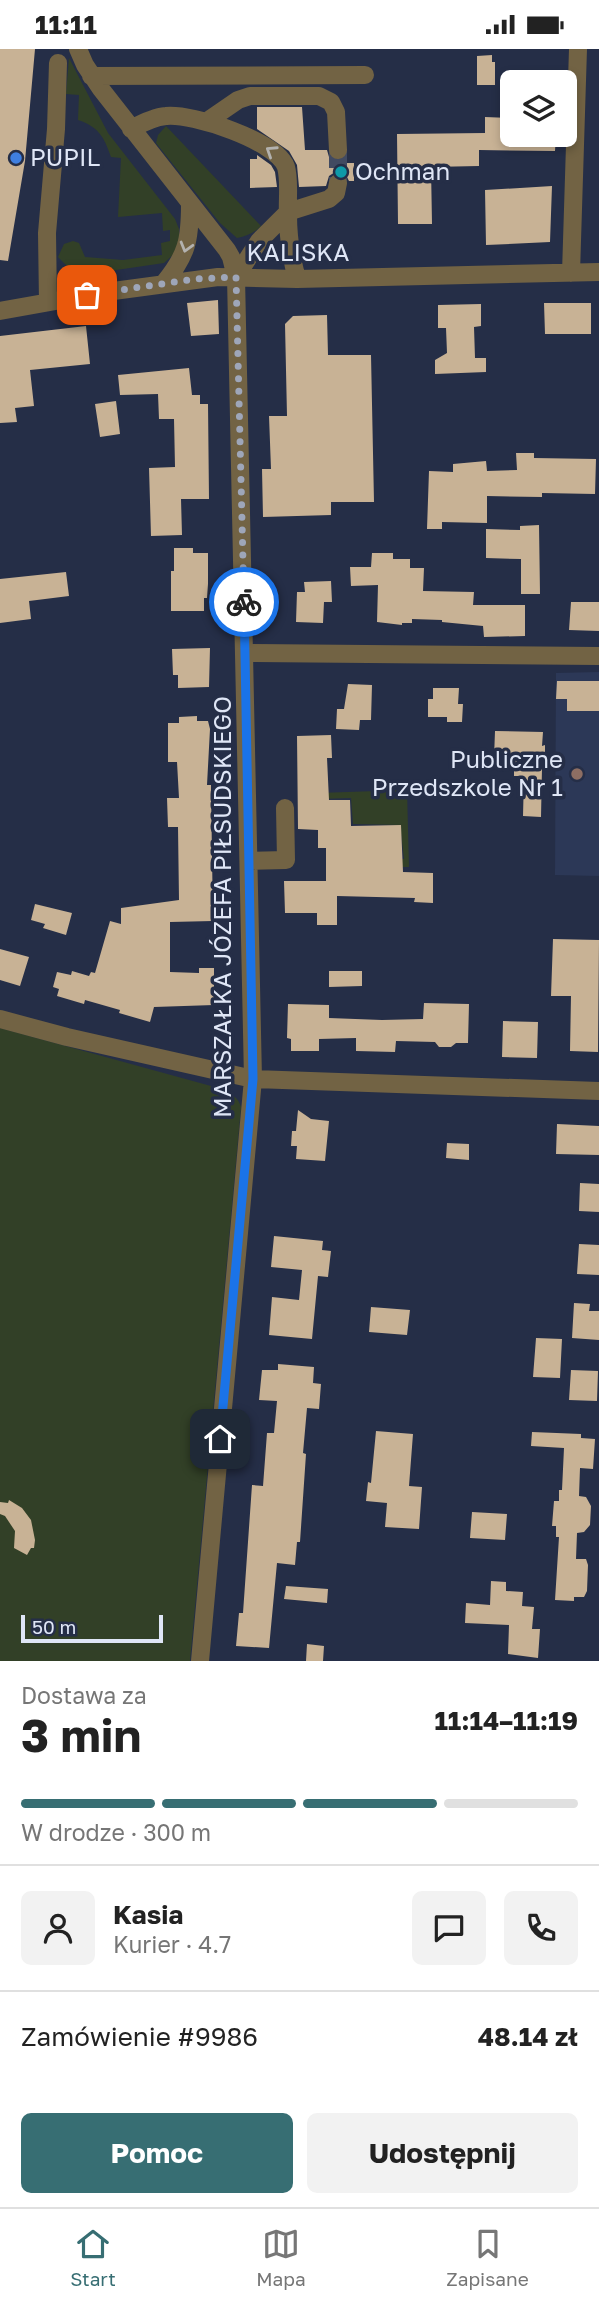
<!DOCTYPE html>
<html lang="pl">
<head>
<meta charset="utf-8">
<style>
	:root { --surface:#fff; --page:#f2f2f2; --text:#222; --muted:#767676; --line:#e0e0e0; --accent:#376e73 }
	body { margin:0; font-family:"Golos Text",sans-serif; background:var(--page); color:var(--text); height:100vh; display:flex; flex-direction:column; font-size:26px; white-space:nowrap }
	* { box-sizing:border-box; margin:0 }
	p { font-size:23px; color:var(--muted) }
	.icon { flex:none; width:38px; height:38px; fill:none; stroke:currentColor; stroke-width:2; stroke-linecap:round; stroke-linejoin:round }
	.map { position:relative; height:1612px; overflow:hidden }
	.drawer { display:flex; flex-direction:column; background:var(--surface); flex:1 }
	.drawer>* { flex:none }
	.controls { position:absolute; left:500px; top:21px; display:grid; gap:14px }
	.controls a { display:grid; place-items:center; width:77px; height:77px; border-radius:10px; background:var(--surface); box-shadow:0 4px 10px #0003; font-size:35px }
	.scale { position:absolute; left:21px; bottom:18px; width:142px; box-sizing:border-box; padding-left:7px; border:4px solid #dfe6f6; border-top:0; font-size:19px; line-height:24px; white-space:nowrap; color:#dfe6f6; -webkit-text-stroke:5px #252e47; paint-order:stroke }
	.pin { position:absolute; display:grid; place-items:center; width:60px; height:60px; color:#fff; margin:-30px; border-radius:14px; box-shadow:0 4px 10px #0006 }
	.courier { position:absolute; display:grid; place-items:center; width:70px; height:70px; margin:-35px; border:5px solid #1a73e8; border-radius:50%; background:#fff; color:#222; box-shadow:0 2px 9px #0007 }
	.overview em { font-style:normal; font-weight:700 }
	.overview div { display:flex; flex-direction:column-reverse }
	.overview { display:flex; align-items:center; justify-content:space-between; height:119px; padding:0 21px }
	h1 { font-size:46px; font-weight:700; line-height:52px }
	.bar { display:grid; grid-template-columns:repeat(4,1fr); gap:10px 7px; align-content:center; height:84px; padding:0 21px }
	.bar i { height:9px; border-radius:5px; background:var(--line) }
	.bar .selected { background:var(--accent) }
	.bar p { grid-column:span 4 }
	.line { display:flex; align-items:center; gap:18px; padding:0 21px; border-top:2px solid var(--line) }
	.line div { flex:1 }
	.round { display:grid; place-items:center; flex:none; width:74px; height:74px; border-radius:10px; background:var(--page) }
	.cta { display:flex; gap:14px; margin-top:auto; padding:14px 21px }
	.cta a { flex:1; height:80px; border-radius:10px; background:var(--accent); color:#fff; font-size:28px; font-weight:700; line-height:80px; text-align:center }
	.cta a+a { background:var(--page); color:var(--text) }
	.status { display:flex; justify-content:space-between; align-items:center; height:49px; padding:0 35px; background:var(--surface); direction:ltr }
	.status svg { height:19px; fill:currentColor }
	.menu { display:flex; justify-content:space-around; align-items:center; height:98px; border-top:2px solid var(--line); background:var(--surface); font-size:19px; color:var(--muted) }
	.menu a { display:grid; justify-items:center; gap:4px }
	.menu .selected { color:var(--accent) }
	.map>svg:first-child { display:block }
	.built { fill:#2c3857 }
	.green { fill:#324027 }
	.building { fill:#c8b295 }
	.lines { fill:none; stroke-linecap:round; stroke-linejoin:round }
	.minor-tunnel { stroke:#414a61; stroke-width:18; stroke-dasharray:18 9; stroke-linecap:butt }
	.minor { stroke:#726344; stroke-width:18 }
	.oneway { stroke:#b3b2af }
	.done { stroke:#9ea6b9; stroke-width:7; stroke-dasharray:0 12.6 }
	.route { stroke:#1a73e8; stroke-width:9 }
	.shop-dot { fill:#3f7fe0; stroke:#252e47; stroke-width:2.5 }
	.culture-dot { fill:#0f9aa8; stroke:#252e47; stroke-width:2.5 }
	.education-dot { fill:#8d6e63; stroke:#252e47; stroke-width:2.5 }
	.labels { text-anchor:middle; stroke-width:7; stroke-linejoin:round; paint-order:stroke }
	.poi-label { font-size:24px; fill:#dfe6f6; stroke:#252e47; text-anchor:start }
	.street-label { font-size:24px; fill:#dfe6f6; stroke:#252e47 }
</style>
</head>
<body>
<div class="status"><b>11:11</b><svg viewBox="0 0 49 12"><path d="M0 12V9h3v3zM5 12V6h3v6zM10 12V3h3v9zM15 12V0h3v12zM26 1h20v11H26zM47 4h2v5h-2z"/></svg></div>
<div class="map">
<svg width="599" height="1612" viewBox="0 0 599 1612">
	<rect width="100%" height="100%" fill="#252e47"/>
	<path class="built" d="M599 623V827L555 826 556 624Z"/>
	<path class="green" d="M69 9 108 84 175 170 179 180V193L175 204 164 214 89 225 70 220 58 208 64 195 73 192 79 194 85 208 123 211 162 206 161 194 170 192V181L163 182 162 164 118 168 121 109 111 108C104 88 99 78 78 71L79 46 66 45Z
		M166 77 261 177C254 184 247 187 237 189L220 174 156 94 158 86Z
		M407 741 409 818H398L397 810H404L400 776 353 775 351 749 318 750V744Z
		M0 979 211 1037C225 1042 237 1044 241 1058L190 1612H0Z"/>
	<path class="building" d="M0 0H35L25 112 8 212 0 211Z
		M492 6V13H495V36H477V7Z
		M257 58H302L305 101H327L329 108 338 112 346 109V114H354V132H349L346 126 341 123H335L329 127 326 137 299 138 297 116 289 102 257 80Z
		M485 68 513 69V86H556L555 102 479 101V117L431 118 432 175H398L397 85 485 84Z
		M257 106 271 116 275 123 277 138 250 139V110H257Z
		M552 137 550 193 486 196 485 141Z
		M218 251 219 285 191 287 187 254Z
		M544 254H591V285H545Z
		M481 255V277L474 278 475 309H486V323L435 325V311L447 304 446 279H438V256Z
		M327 266 328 306H371L374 453H331V466L263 468 262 420H271L269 367H287L285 275 293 267Z
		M86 277 90 315 30 321 34 357 15 359 17 373 0 374V287Z
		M189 319 192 346H200V355H208L209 450H181L182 486 151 487 149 419 175 418 174 370H159L158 345 120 346 118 326Z
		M116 352 120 385 100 388 95 355Z
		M516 404H534V409L596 410 595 445 542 444V448L487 447V474L442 473V480H427L429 422 453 423V415L486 412 487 422 517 421Z
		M539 476 540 545H521V510L486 509V480L520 481V477Z
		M174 499H193V504H208V535L207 549H204V562H171V522H174Z
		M372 504H393V510H410V519H424L423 542 474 543 473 556H525V587L484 588 483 577 442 573V571L412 570V574H402V576L377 573 378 536 351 537 350 518H371Z
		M66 523 69 547 29 552 31 570 0 574V530Z
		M331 532 332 553H324L323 574 296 573 297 543H305L304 533Z
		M571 553H599V582L569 581Z
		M210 599 209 638 178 639V626H173L172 600Z
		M557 632H599V662H567V650H556Z
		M348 635 372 636 371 671H360L359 681 336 680 337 660H344Z
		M433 639H459L458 655H463L462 673H447V668H428V650H433Z
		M197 667V672H208L210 680 207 736H211V740L213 872 170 873V923L199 924V919H214V956L154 958 150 973 119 964 120 961 85 951 84 955 57 947 59 940 53 938 57 923 71 926 72 922 89 927 91 923 95 924 110 872 121 875V859L179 851 178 778H168L167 749H179L177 713H168V674H179V668Z
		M495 682 543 683 542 697 545 696V720L542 719 541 768 523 767 524 727H514V714H503V710L494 709Z
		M331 686 332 709H327L329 751H350L351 777 401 776 403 823 433 824V854L414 853 415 849 337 847V876H317V864H285L284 832H326V799H318V781L298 780 297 687Z
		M35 855 72 864 66 886 43 879 45 875 31 871Z
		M553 890 599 891 598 1003 570 1002 571 947H551Z
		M0 900 29 908 20 937 0 931Z
		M329 922H362V937L329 938Z
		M424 954 469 955 468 994H456L451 998H439L435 993 396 992 395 1003 356 1002V989L319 990V1002H291V990L287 989 288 955 329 956V969L382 971 423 970Z
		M503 972 538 973 537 1009 502 1008Z
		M298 1061 311 1070 329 1072 325 1112 296 1110 297 1097H291L292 1082H296Z
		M557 1075 599 1077V1106L556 1105Z
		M447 1094 469 1095V1111L446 1109Z
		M580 1134 599 1135V1163L579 1162Z
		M274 1187 323 1192 322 1201 331 1202 328 1228 318 1227 312 1290 269 1286 272 1248 299 1251 302 1221 271 1218Z
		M579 1195 599 1196V1226L577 1225Z
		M574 1254 590 1255 589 1262H599V1291L572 1289Z
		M371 1258 410 1261 407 1286 369 1283Z
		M536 1289 562 1290 560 1329 533 1328Z
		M278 1315 314 1318 313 1334 321 1335 319 1360 307 1359 303 1404 306 1405 300 1493H297L295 1516 277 1514 269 1599 236 1597 239 1564H243L252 1436 263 1437 267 1384H274L277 1352 259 1351 262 1321H278Z
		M571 1321 598 1322 597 1352 569 1351Z
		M376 1382 413 1385 409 1437 422 1438 419 1480 385 1478 387 1454 366 1452 368 1433 371 1434Z
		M532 1383 581 1385V1389L595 1390 593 1420 580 1419 579 1447 586 1448 591 1457 590 1476 584 1483 577 1484 576 1510H586L588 1516 587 1542 584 1548H574V1552L555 1551 559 1488H556V1477H552L554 1452H559V1441H562L564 1399 531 1397Z
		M9 1451 22 1459 31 1471 35 1491 34 1499H31L27 1506 14 1499 15 1482 5 1467 0 1465V1453L8 1454Z
		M472 1463 507 1465 505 1491 470 1489Z
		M491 1532 506 1533V1542L523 1543 522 1557 534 1558 532 1580H540L538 1609 508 1605 509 1576 465 1574 466 1554 490 1556Z
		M286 1537 328 1540 327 1554 284 1550Z
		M307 1595 324 1597 323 1612H306Z"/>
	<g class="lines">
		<path class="minor-tunnel" d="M338 101V134"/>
		<path class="minor" d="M78 0 85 16 101 40 227 201 231 208 236 228 253 1030 200 1612
			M91 27 365 26
			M206 73 238 51 250 47H319L331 53 336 63 338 101
			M131 80C142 74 154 68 166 67 192 64 277 92 286 118 290 132 287 152 288 166 288 188 291 208 297 230
			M571 224 578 0
			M236 228 259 192 288 163 329 150 336 144 338 134
			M164 234C187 206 190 191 190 155
			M48 253 47 184 56 80 58 14
			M0 262 106 243 218 228 297 230 599 223
			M245 604 599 607
			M249 812 286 811 285 759
			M0 970 67 988 253 1030 599 1042"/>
	</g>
	<defs><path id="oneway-chevron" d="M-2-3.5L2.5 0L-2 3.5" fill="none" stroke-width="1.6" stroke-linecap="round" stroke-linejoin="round" transform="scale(1.75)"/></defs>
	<g class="oneway">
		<use href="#oneway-chevron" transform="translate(271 102) rotate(-147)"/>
		<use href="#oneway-chevron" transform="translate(186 198) rotate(106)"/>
	</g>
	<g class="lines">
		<path class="done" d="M87 246 195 230 236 228 244 553"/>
		<path class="route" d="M220 1390 253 1030 244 553"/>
	</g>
	<circle class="shop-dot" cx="16" cy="109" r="7"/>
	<circle class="culture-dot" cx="341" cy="123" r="7"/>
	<circle class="education-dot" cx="577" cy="725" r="7"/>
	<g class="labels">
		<g class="poi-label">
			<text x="30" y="117">PUPIL</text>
			<text x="355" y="131">Ochman</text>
			<text x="563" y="719" text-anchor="end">Publiczne<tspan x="563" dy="28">Przedszkole Nr 1</tspan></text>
		</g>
		<g class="street-label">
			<text x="298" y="212">KALISKA</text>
			<text transform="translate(223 858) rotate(-90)" y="8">MARSZAŁKA JÓZEFA PIŁSUDSKIEGO</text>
		</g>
	</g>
</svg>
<div class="controls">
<a><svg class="icon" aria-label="layers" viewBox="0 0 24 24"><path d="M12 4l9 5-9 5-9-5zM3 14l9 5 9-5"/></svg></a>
</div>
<div class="scale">50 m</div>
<div class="pin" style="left:87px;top:246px;background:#ea580c"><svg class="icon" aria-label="bag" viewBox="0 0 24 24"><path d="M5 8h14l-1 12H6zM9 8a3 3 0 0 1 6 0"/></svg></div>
<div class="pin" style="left:220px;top:1390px;background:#1f2937"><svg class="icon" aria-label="home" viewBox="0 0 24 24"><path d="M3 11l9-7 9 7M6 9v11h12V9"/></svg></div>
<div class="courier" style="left:244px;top:553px"><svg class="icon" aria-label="bike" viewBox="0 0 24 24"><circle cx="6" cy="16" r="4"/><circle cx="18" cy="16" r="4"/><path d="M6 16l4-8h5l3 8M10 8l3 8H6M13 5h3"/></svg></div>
</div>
<section class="drawer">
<div class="overview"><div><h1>3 min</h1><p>Dostawa za</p></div><em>11:14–11:19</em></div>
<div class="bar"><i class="selected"></i><i class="selected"></i><i class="selected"></i><i></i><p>W drodze · 300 m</p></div>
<div class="line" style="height:126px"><a class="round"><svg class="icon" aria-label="person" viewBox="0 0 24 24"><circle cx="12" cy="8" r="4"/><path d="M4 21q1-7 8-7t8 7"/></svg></a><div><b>Kasia</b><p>Kurier · 4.7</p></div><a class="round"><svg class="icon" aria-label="chat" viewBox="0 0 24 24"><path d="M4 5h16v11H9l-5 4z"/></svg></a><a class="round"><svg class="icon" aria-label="phone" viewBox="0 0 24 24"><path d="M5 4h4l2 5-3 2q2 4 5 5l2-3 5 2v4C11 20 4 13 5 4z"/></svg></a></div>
<div class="line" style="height:91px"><div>Zamówienie #9986</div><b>48.14 zł</b></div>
<div class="cta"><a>Pomoc</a><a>Udostępnij</a></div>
</section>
<nav class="menu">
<a class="selected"><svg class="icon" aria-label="home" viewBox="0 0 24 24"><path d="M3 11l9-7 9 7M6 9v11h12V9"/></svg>Start</a>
<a><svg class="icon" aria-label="map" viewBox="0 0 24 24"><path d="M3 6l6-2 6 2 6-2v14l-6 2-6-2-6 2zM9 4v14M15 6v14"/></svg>Mapa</a>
<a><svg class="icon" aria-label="saved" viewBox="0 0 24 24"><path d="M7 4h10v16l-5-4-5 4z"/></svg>Zapisane</a>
</nav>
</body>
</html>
